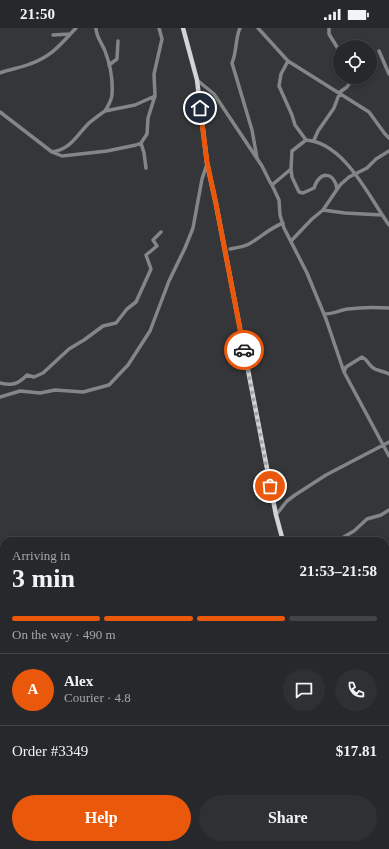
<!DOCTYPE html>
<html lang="en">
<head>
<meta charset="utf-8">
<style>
	:root { --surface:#27282b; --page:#2f3033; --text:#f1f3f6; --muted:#a4a6a9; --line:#434447; --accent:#ea580c }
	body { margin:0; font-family:Georgia,serif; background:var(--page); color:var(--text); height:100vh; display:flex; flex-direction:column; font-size:15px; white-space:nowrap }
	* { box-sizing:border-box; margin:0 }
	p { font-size:13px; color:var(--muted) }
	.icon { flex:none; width:22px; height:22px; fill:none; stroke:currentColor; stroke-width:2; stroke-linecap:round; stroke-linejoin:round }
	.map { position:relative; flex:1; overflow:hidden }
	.side { position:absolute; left:0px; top:509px; width:389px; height:312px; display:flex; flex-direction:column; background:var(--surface); border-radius:12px 12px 0 0; box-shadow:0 2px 6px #0003,0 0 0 1px var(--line) }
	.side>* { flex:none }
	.controls { position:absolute; left:333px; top:12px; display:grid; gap:8px }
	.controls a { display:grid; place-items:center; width:44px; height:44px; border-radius:50%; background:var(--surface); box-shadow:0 2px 6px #0003,0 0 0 1px var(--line); font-size:20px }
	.pin { position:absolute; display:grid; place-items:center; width:34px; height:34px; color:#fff; margin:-17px; border:2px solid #fff; border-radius:50%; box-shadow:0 1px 4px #0007 }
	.courier { position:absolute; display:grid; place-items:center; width:40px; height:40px; margin:-20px; border:3px solid #ea580c; border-radius:50%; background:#fff; color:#222; box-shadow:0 1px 5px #0007 }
	.overview em { font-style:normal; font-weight:800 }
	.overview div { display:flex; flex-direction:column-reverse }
	.overview { display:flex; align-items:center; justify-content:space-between; height:68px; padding:0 12px }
	h1 { font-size:26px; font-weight:800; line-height:30px }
	.bar { display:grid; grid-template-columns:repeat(4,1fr); gap:6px 4px; align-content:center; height:48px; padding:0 12px }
	.bar i { height:5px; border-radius:3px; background:var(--line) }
	.bar .active { background:var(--accent) }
	.bar p { grid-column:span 4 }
	.line { display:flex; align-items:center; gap:10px; padding:0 12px; border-top:1px solid var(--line) }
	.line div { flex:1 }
	.round { display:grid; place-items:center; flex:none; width:42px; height:42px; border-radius:21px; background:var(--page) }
	.primary-button { display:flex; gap:8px; margin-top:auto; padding:8px 12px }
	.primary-button a { flex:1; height:46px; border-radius:24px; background:var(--accent); color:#fff; font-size:16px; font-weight:800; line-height:46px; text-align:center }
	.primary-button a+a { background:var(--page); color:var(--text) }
	.status { display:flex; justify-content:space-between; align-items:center; height:28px; padding:0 20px; background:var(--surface); direction:ltr }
	.status svg { height:11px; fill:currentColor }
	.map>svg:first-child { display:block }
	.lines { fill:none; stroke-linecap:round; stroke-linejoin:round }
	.minor { stroke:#848586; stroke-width:3.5 }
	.major { stroke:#d3d4d7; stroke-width:4.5 }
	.done { stroke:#a1a3a5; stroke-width:4; stroke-dasharray:0 7.2 }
	.route { stroke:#ea580c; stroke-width:5 }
</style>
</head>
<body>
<div class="status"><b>21:50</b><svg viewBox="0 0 49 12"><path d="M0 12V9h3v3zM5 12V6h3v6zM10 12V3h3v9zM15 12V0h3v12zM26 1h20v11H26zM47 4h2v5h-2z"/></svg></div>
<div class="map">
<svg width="389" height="821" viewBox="0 0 389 821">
	<rect width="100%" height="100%" fill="#343639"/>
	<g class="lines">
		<path class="minor" d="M96 0C96 9 102 15 105 23 110 36 113 52 112 66 112 72 108 78 105 83L135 77 155 68 148 90 147 106 141 115 144 125 146 140
			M240 0C235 11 237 24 232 35L252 102 257 130
			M258 0 288 33 369 84 385 106 389 110
			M329 0V6L340 24
			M53 7 70 6
			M379 23 389 46
			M288 33 281 46 279 58 292 87 295 97 306 112C345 115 369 169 389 197
			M109 37 117 31 118 13
			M0 45C10 41 20 40 30 36 52 28 60 17 76 0
			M197 52 214 66 262 138 270 154 272 157 279 172 280 187 284 200 307 245 326 291 344 344 389 428
			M155 68 154 46 162 11 159 0
			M0 84 52 124C71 121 76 108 89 95 94 91 99 87 105 83
			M314 112 318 103 334 80 340 64 347 59 351 53 350 49
			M52 124 62 128 107 123 136 117 141 115
			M291 141 292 149 299 164 303 165 314 160C319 143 334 143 337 161
			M272 157 291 141 292 123 306 112
			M323 182 340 157 349 149 367 140 376 131 389 123
			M291 213 312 191 323 182 345 185 382 187
			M230 221C236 220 243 219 249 216 261 209 270 200 283 195
			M324 286C333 286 340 282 348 281 362 279 375 279 389 280
			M344 344 346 339 362 329C367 331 368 336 372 339 376 343 384 343 389 346
			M0 355C13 358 18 356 27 347L34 349 43 345 69 321 84 312 103 298 116 295 127 281 136 274 151 241 146 227 157 218 153 212 161 204
			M0 369 20 363 40 365 55 362 83 364 109 357 128 337 150 303 169 253 185 220 193 200 202 151 207 136
			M276 487 287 473 295 467 326 447 389 414
			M337 513 354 503 367 491 381 487 389 482
			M385 562 389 560
			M385 642H389
			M0 787 4 788
			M92 817 104 821
			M225 817V821
			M77 821 81 817
			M121 821 128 820
			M152 821 153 817
			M184 821V817
			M351 821V817"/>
		<path class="major" d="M183 0 197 52 207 135 216 176 276 487 283 513
			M344 821 345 817"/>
	</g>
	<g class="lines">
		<path class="done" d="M244 322 270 458"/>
		<path class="route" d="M200 80 207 134 216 176 244 322"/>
	</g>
</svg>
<div class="controls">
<a><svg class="icon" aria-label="locate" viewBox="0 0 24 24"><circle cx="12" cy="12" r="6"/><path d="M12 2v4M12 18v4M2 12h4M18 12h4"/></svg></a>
</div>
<div class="pin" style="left:270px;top:458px;background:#ea580c"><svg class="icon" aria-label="bag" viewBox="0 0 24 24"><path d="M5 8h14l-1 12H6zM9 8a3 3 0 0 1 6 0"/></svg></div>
<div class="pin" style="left:200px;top:80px;background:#1f2937"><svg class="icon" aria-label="home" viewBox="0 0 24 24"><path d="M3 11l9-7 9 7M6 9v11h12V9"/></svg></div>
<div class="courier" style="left:244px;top:322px"><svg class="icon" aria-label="car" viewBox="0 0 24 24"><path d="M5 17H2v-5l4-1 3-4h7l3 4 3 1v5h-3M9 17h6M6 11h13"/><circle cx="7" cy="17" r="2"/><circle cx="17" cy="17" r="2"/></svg></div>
<section class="side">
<div class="overview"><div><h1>3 min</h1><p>Arriving in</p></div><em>21:53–21:58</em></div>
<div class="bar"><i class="active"></i><i class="active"></i><i class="active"></i><i></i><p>On the way · 490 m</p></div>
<div class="line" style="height:72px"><b class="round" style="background:var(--accent);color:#fff">A</b><div><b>Alex</b><p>Courier · 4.8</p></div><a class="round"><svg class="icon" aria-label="chat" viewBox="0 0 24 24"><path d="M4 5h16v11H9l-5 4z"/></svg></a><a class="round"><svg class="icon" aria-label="phone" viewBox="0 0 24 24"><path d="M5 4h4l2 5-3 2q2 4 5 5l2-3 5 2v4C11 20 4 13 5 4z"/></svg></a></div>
<div class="line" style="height:52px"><div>Order #3349</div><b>$17.81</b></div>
<div class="primary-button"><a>Help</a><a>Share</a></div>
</section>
</div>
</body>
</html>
